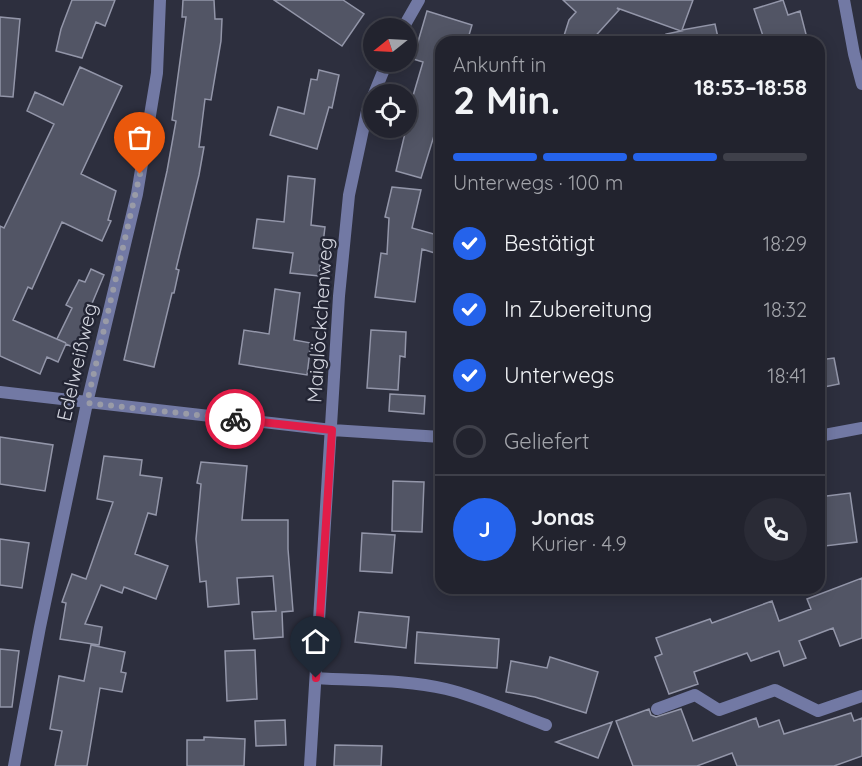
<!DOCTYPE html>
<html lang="de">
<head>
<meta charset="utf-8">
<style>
	:root { --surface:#22232e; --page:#2a2b36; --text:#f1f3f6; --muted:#a2a4aa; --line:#3f404a; --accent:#2563eb }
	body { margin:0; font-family:Quicksand,sans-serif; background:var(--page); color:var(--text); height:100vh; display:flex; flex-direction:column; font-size:22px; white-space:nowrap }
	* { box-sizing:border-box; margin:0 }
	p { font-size:20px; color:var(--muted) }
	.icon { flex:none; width:33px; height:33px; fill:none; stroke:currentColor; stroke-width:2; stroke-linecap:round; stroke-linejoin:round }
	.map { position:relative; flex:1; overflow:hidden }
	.panel { position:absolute; left:435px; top:36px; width:390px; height:558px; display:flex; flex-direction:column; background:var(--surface); border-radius:18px; box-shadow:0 3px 15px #0003,0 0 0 2px var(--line) }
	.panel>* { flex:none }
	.needle { width:39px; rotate:252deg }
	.controls { position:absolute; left:363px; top:18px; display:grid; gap:12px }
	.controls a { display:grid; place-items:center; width:54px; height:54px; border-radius:50%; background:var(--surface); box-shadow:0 3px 15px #0003,0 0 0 2px var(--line); font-size:30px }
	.pin { position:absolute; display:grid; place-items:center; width:51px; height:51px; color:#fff; margin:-62px -26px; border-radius:50% 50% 50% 0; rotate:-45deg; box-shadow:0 0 6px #0007 }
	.pin .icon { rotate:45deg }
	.courier { position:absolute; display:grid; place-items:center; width:60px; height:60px; margin:-30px; border:4px solid #e11d48; border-radius:50%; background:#fff; color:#222; box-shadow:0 2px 8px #0007 }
	.summary em { font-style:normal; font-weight:700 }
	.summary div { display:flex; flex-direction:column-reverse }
	.summary { display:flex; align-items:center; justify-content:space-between; height:102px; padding:0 18px }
	h1 { font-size:39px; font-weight:700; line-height:45px }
	.bar { display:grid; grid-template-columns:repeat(4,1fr); gap:9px 6px; align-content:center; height:72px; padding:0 18px }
	.bar i { height:8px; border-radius:4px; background:var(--line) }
	.bar .on { background:var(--accent) }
	.bar p { grid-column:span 4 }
	.line { display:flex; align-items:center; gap:15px; padding:0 18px; border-top:2px solid var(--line) }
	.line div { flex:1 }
	.round { display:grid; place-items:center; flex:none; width:63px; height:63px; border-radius:32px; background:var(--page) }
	ol { padding:0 18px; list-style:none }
	li { display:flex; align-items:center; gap:18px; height:66px }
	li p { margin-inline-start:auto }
	li .icon { padding:6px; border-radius:50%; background:var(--accent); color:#fff; stroke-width:4 }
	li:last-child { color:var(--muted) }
	li i { width:33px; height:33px; border:3px solid var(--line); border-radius:50% }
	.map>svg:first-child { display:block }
	.building { fill:#525565; stroke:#9396a9; stroke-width:1.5 }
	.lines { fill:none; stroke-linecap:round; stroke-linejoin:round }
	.lane { stroke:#7279a4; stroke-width:12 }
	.street { stroke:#7279a4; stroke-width:12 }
	.done { stroke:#999ba7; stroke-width:6; stroke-dasharray:0 10.8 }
	.route { stroke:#e11d48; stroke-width:8 }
	.labels { text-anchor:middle; stroke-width:5; stroke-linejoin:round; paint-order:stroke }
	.street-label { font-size:20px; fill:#d3d5df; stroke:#232534 }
</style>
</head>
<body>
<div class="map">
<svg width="862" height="766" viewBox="0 0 862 766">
	<rect width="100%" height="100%" fill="#2d2f3e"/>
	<path class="building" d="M72 0H115L105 26 96 22 82 58 56 51 61 29Z
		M183 0H214L215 19H222L221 41 211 100 205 99 199 147H204L199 175 176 269 179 270 174 293H172L154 367 124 360 167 171 176 121 172 120 186 17H182Z
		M274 0H343L364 14 342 46Z
		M563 0H693L682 30 715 24 719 42H667L666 34 681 31 617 8 619 10 590 42H562L569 20 576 12Z
		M783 0 788 15 800 11 808 42H765L754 9Z
		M427 11 472 25 467 42H441V113L421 178 396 171 406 129V105L410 106 423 62 413 59Z
		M0 17 20 19 13 97 0 96Z
		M80 67 122 86 81 174 116 191 108 220 111 221 102 241 62 222 32 289 28 287 13 320 66 343 57 339 72 308 66 305 79 280 85 282 91 269 104 275 83 325 88 328 77 349 66 344 58 362 47 357 40 374 0 356V226L4 228 54 124 27 111 35 92 63 105Z
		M319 70 339 75 332 108 329 107 317 149 270 135 278 107 304 114 311 79 317 80Z
		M288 176 315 179 311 225 325 227 319 276 290 273 293 253 253 248 257 219 284 222Z
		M392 187 421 190 412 228 441 236V255L422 249 415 302 375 297 381 253 387 254 389 218 385 217Z
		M275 289 300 293 294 340 311 343 307 375 239 364 244 330 269 334Z
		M371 330 406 332 405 357 400 356 398 390 367 388Z
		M834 358 839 384 819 388V360Z
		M390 394 425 396 424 414 389 411Z
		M0 437 53 445 45 491 0 484Z
		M104 456 142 460 140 475 162 478 156 515 148 513 135 554 168 566 156 599 124 587 122 593 101 585 85 624 102 627 99 645 60 639 66 603 62 602 72 574 86 579 113 502 97 499Z
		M201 462 247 466 242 520H288V549L293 611 282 612 283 637 254 639 252 612 276 611 273 576 237 578 239 604 208 607 206 581 200 582 196 539 201 484 197 483Z
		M393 481 424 482 422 532 392 531Z
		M850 493 857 542 825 546 824 534 821 535 819 524V497Z
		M362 533 395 535 392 573 360 571Z
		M0 539 29 543 22 588 0 585Z
		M862 578V638L840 646 833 628 799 641 806 658 784 666 779 651 751 661 747 653 694 672 698 684 669 694 655 657 662 654 656 638 710 619 712 623 772 601 779 621 811 609 807 599Z
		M359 612 409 617 406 648 355 642Z
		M417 632 499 639 497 668 415 663Z
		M91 645 125 652 121 672 126 673 122 692 100 688 87 766H55L62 731 50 729 59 676 84 681Z
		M0 649 19 651 12 707H0Z
		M255 650 257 699 227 701 225 651Z
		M550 657 598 672 586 713 535 697 506 692 511 661 547 668Z
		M649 709 651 715 656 717 681 709 693 741 756 718 759 727 779 720 784 734 851 713 854 721 862 718V756L834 766H737L732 753 697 766H633L616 721Z
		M285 720 286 745 256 746 255 721Z
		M612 722 598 758 556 742Z
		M204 737 245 739 244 766H187V740H204Z
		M335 745 382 746 381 766H334Z"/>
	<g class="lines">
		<path class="lane" d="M316 678C359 681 404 679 446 689 480 697 513 713 546 725
			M657 709 695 695 719 710 775 690 818 711 862 696"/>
		<path class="street" d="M844 0 854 54 862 84
			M403 28 419 0
			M0 392 332 430 441 437
			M819 436 862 428
			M14 766 40 627 87 403 137 194 157 73 160 0
			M310 766 339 296 349 195 367 111 387 62"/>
	</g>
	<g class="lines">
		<path class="done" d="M140 174 87 403 235 419"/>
		<path class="route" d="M235 419 332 430 316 678"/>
	</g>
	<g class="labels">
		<g class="street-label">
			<text transform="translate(320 320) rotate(-86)" y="7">Maiglöckchenweg</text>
			<text transform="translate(77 362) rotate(-77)" y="7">Edelweißweg</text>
		</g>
	</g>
</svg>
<div class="controls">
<a><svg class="needle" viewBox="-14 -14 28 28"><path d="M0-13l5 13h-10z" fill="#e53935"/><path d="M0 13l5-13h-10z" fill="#a2a4aa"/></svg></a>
<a><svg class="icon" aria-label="locate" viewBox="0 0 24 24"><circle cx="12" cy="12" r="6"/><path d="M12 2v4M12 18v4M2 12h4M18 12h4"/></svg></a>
</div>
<div class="pin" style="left:140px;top:174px;background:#ea580c"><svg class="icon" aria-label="bag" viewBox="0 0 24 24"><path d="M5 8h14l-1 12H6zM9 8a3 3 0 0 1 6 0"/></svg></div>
<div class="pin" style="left:316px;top:678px;background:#1f2937"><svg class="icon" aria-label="home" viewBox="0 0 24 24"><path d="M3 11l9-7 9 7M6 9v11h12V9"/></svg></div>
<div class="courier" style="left:235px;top:419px"><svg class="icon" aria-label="bike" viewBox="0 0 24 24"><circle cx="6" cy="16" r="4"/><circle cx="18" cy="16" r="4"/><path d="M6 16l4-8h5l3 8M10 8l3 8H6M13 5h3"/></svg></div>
<section class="panel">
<div class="summary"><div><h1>2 Min.</h1><p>Ankunft in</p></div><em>18:53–18:58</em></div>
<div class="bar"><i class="on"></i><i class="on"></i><i class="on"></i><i></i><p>Unterwegs · 100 m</p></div>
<ol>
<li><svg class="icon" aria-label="check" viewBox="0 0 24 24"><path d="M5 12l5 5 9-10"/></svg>Bestätigt<p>18:29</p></li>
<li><svg class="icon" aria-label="check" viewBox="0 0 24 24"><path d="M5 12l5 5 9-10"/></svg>In Zubereitung<p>18:32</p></li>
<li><svg class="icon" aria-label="check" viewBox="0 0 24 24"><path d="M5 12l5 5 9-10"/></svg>Unterwegs<p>18:41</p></li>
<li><i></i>Geliefert</li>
</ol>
<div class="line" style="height:108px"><b class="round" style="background:var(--accent);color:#fff">J</b><div><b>Jonas</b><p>Kurier · 4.9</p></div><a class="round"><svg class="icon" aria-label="phone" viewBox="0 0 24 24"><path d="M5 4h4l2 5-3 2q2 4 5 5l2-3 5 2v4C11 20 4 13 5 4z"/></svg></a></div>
</section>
</div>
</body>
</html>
